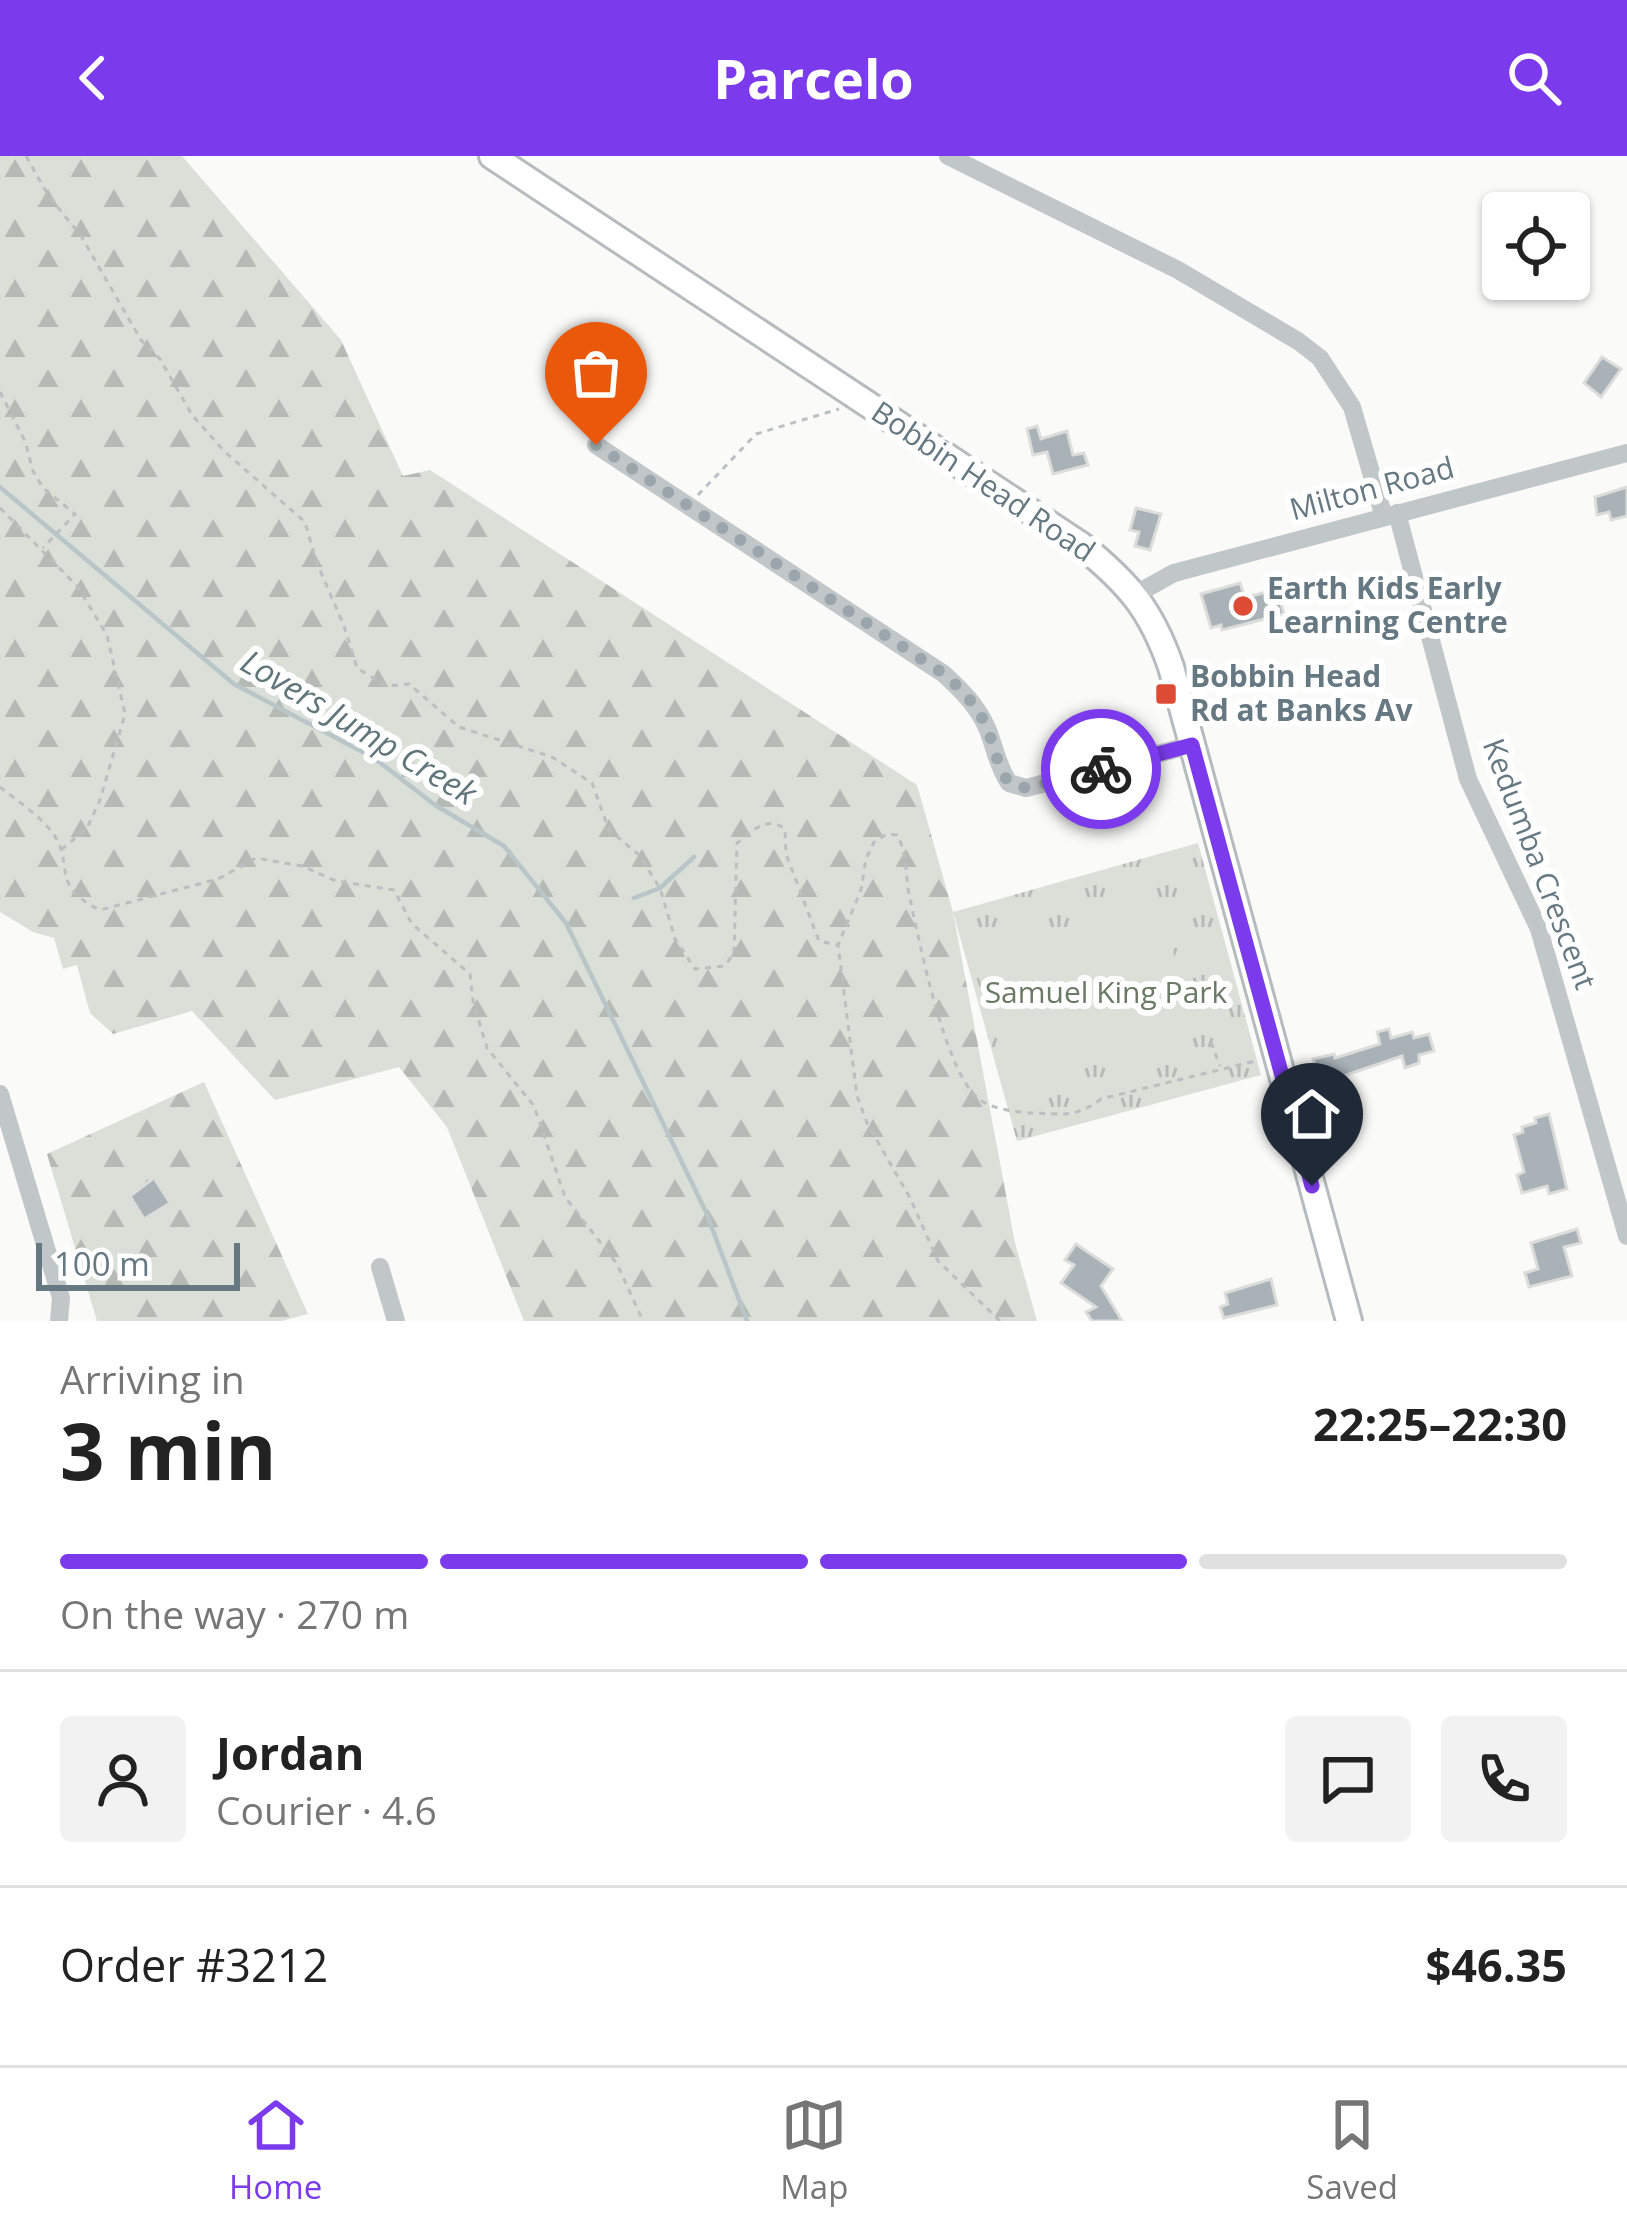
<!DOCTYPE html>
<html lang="en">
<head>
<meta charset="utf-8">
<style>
	:root { --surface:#fff; --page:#f2f2f2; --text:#222; --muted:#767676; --line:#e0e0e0; --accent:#7c3aed }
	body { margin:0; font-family:"Open Sans",sans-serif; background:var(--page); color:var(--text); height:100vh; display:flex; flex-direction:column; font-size:45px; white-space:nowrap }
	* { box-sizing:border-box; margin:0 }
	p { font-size:39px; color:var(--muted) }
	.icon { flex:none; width:66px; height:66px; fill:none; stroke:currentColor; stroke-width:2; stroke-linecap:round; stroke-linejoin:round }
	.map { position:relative; height:1165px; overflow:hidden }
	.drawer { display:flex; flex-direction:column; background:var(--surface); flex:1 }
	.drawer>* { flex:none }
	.tools { position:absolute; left:1482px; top:36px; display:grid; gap:24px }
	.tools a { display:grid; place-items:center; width:108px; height:108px; border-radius:12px; background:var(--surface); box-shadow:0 3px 9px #0004; font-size:60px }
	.scale { position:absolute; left:36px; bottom:30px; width:204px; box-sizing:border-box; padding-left:12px; border:6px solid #667881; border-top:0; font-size:33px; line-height:42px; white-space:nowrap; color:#667881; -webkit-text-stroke:9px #fff; paint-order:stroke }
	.pin { position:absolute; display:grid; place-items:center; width:102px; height:102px; color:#fff; margin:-123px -51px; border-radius:50% 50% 50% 0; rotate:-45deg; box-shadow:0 0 12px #0007 }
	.pin .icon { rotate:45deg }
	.courier { position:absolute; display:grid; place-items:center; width:120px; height:120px; margin:-60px; border:9px solid #7c3aed; border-radius:50%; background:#fff; color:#222; box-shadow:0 3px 15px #0007 }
	.summary em { font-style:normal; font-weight:700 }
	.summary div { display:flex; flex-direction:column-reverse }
	.summary { display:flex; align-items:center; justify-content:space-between; height:204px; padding:0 60px }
	h1 { font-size:78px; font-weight:700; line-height:90px }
	.bar { display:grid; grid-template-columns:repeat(4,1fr); gap:18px 12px; align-content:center; height:144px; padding:0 60px }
	.bar i { height:15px; border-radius:9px; background:var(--line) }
	.bar .selected { background:var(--accent) }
	.bar p { grid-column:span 4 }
	.line { display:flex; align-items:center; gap:30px; padding:0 60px; border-top:3px solid var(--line) }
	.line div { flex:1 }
	.round { display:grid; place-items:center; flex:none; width:126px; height:126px; border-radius:12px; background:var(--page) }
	header { display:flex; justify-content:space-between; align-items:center; height:156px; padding:0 60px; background:var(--accent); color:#fff; font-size:54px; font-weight:700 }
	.dock { display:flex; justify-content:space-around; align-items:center; height:168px; border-top:3px solid var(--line); background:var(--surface); font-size:33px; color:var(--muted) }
	.dock a { display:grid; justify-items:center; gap:6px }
	.dock .selected { color:var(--accent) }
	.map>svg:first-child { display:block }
	.grass { fill:url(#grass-tufts) }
	.forest { fill:url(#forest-firs) }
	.pitch { fill:#dadfd7 }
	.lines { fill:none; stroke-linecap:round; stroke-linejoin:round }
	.stream { stroke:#b9c6c9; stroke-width:4.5 }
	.building { fill:#a8b2b7; stroke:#dcdcda; stroke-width:3 }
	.major-casing { stroke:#b5bbbe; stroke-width:30 }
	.path { stroke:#bcbfc1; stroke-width:3; stroke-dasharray:6 6; stroke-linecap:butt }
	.minor { stroke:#c1c6c9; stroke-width:18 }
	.major { stroke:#fff; stroke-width:24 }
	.done { stroke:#9aa6ab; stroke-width:12; stroke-dasharray:0 21.6 }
	.route { stroke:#7c3aed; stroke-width:15 }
	.poi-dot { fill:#dd4b35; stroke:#fff; stroke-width:4.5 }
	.labels { text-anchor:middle; stroke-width:12; stroke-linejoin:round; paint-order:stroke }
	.street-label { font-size:30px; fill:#667881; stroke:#fff }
	.poi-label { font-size:30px; font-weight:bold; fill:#667881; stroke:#fff; text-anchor:start }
	.park-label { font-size:30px; fill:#6a7a65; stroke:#fff }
	.water-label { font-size:33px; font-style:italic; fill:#60767b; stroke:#fff }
</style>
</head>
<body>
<header><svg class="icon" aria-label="back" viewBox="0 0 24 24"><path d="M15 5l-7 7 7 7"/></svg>Parcelo<svg class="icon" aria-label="search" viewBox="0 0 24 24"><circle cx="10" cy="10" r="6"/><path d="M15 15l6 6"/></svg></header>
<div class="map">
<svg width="1627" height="1165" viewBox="0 0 1627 1165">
	<defs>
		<pattern id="grass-tufts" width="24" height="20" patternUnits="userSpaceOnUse" patternTransform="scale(3)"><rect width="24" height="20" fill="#dadfd7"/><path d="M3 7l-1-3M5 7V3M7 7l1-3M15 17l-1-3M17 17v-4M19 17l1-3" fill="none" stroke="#b5bab4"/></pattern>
		<pattern id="forest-firs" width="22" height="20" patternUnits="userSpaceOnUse" patternTransform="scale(3)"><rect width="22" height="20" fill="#dadfd7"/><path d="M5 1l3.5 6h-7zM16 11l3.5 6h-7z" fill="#b5bab4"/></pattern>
	</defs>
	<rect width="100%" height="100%" fill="#fafaf8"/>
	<path class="grass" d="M1198 687 1261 919 1017 985 953 756Z"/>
	<path class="forest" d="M0 0H182L341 184 403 320 430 314 917 629 953 756 1015 1087 1037 1165H524L447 971 399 911 275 944 192 855 113 878 90 857 77 809 63 813 54 782 33 776 0 756Z
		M204 926 308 1158 281 1165H97L47 998Z"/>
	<path class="pitch" d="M1157 743 1197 874 1013 931 972 800Z"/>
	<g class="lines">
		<path class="stream" d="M0 331 234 528 374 602 435 649 504 690 566 767 706 1056 747 1165
			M634 742 660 732 694 701"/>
	</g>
	<path class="building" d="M1602 201 1621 213 1601 241 1584 227Z
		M1037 270 1041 283 1067 275 1073 299 1084 297 1088 309 1053 318 1047 296 1033 299 1027 273Z
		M1627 331V360L1611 364 1609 356 1597 359 1595 341Z
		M1136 352 1161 358 1150 394 1135 390 1139 376 1130 374Z
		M1240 427 1245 442 1277 433 1284 458 1222 474 1221 469 1211 472 1201 438Z
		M1389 873 1391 882 1412 876 1414 882 1429 878 1434 895 1419 899V907L1405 912 1402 900 1320 928 1313 903 1334 898 1335 902 1380 888 1377 876Z
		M1549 958 1567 1033 1549 1038 1547 1030 1522 1037 1517 1019 1524 1016 1514 979 1523 976 1522 971 1536 967 1535 962Z
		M154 1022 170 1047 144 1063 130 1040Z
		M1577 1073 1581 1087 1564 1091 1572 1120 1529 1131 1525 1117 1538 1113 1531 1087Z
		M1076 1088 1113 1113 1101 1130 1122 1165H1092L1086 1156 1096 1151 1061 1127 1074 1109 1065 1104Z
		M1271 1123 1277 1149 1224 1162 1220 1151 1228 1148 1225 1137Z"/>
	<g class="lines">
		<defs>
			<path id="major" d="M492 0 1081 389C1128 427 1151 453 1171 511L1349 1165"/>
		</defs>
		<use href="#major" class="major-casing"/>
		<path class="path" d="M26 0 48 39 81 80 141 184 160 203 192 259 225 296 305 366 316 405 344 470 357 512 386 530 409 528 459 571 552 601 592 627 609 674 638 698 660 732 675 783 695 813 724 810 734 798 737 687C752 675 767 659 785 673L786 698 819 785 838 789
			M0 236 25 285 33 315 43 332 75 358 43 392
			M698 339 756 278 839 253
			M0 352 77 430 107 479 125 558 100 644 87 672 61 694
			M0 631C16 644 39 659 52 676 76 708 48 729 100 754L218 723 256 702 302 710 336 725 394 734 412 768 470 818 473 845 487 892 534 950 565 1041 617 1108 643 1165
			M1211 886 1220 910
			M1000 1165 938 1105 910 1042 867 967 857 940 838 789 861 734 866 703 874 686 887 678 897 679C908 698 905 722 910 743 920 788 945 917 979 943 991 953 1016 956 1032 957 1063 958 1076 962 1101 943L1259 904"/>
		<path class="minor" d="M948 0 1178 114 1298 185 1320 202 1352 251 1384 361
			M596 289 944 518C961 534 977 549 987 572 995 591 997 609 1009 627L1026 632 1192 589
			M1397 357 1468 623 1539 773 1627 1080
			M1136 438 1174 417 1627 297
			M0 938 61 1142 59 1165
			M380 1111 396 1165"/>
		<use href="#major" class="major"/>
	</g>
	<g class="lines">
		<path class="done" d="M596 289 944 518C962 534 977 549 987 572 995 592 997 610 1009 627L1026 632 1101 613"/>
		<path class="route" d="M1101 613 1192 589 1312 1030"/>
	</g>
	<g class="poi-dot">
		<circle cx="1243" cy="450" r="12"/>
		<rect x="1154" y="526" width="24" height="24" rx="6"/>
	</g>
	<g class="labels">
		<g class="street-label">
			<text transform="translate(983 326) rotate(34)" y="10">Bobbin Head Road</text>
			<text transform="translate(1372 333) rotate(-15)" y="10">Milton Road</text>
			<text transform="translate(1539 708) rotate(69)" y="10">Kedumba Crescent</text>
		</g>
		<g class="poi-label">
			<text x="1267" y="443">Earth Kids Early<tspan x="1267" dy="34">Learning Centre</tspan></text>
			<text x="1190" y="531">Bobbin Head<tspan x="1190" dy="34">Rd at Banks Av</tspan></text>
		</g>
		<g class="park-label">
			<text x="1106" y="847">Samuel King Park</text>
		</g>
		<g class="water-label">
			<text transform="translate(359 571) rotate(31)" y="12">Lovers Jump Creek</text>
		</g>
	</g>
</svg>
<div class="tools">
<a><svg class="icon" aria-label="locate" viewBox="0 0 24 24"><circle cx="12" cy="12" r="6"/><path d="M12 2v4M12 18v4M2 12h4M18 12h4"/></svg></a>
</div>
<div class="scale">100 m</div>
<div class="pin" style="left:596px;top:289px;background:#ea580c"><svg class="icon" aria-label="bag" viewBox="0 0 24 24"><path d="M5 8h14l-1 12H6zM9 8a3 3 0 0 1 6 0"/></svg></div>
<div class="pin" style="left:1312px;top:1030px;background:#1f2937"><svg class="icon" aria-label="home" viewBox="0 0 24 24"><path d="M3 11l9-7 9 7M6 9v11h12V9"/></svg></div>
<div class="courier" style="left:1101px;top:613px"><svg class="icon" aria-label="bike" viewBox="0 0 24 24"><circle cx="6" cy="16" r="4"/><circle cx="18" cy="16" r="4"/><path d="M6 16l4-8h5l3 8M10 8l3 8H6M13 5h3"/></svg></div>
</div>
<section class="drawer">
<div class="summary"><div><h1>3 min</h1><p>Arriving in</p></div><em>22:25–22:30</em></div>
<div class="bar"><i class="selected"></i><i class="selected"></i><i class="selected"></i><i></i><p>On the way · 270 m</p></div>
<div class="line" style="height:216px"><a class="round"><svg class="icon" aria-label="person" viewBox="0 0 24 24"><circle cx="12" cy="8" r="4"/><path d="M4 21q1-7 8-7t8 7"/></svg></a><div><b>Jordan</b><p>Courier · 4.6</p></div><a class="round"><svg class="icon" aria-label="chat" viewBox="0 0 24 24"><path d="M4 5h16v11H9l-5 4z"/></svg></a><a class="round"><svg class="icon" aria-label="phone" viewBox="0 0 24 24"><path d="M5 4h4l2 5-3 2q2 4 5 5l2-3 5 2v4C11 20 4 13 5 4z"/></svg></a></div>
<div class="line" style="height:156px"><div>Order #3212</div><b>$46.35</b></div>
</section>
<nav class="dock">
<a class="selected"><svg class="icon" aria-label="home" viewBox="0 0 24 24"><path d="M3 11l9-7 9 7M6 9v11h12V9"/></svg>Home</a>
<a><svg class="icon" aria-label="map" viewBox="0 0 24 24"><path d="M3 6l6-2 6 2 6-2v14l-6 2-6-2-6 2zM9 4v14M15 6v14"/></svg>Map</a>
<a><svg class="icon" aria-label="saved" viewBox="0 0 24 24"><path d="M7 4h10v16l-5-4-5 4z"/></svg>Saved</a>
</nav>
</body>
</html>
